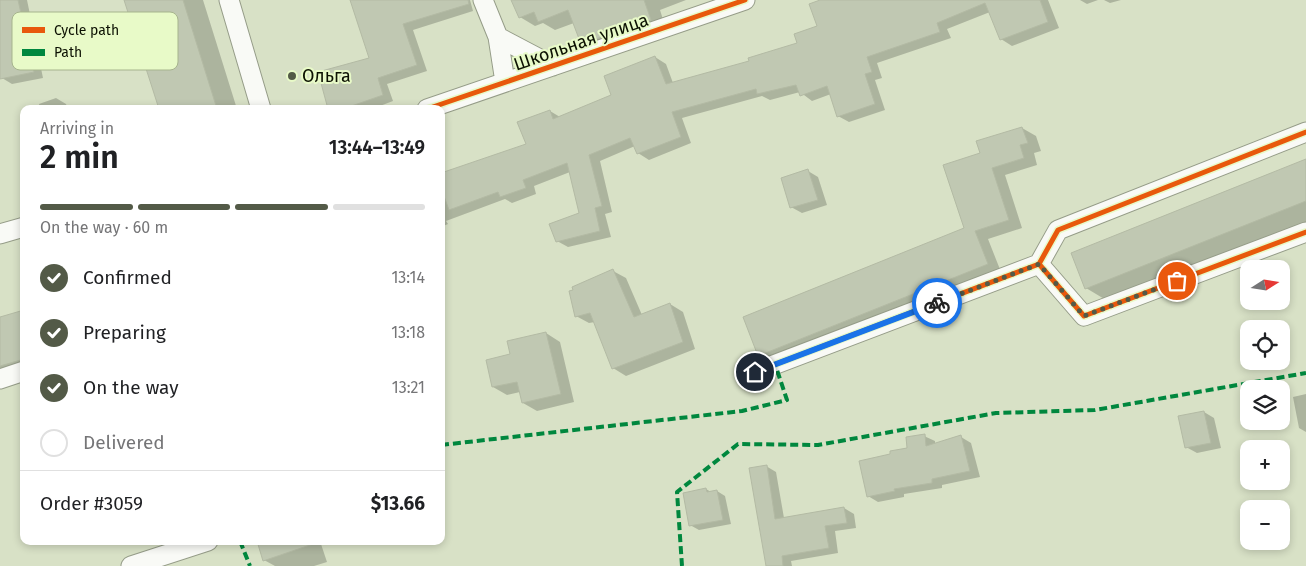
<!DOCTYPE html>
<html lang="en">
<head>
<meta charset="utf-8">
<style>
	:root { --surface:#fff; --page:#f2f2f2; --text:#202124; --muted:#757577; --line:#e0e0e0; --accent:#535a47 }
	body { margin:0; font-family:"Fira Sans",sans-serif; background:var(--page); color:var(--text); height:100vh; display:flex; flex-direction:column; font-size:19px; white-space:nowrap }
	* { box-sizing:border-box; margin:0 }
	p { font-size:16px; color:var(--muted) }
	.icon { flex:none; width:28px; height:28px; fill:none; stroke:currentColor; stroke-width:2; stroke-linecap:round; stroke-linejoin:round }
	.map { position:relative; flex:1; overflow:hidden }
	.details { position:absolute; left:20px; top:105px; width:425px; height:440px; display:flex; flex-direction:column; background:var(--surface); border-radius:10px; box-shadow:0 2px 8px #0003 }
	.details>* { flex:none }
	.needle { width:32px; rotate:78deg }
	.buttons { position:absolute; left:1240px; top:260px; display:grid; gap:10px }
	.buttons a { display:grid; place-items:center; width:50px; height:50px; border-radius:10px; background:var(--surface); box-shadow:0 2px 8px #0003; font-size:25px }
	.pin { position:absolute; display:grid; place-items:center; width:42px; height:42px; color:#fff; margin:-21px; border:2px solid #fff; border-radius:50%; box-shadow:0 1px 5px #0007 }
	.courier { position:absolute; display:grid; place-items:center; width:50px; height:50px; margin:-25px; border:4px solid #1a73e8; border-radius:50%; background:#fff; color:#222; box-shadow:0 1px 6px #0007 }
	.head em { font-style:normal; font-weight:600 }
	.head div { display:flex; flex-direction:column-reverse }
	.head { display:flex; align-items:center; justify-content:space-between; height:85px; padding:0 20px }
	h1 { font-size:32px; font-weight:600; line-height:38px }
	.bar { display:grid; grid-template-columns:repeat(4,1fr); gap:8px 5px; align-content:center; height:60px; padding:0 20px }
	.bar i { height:6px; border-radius:4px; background:var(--line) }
	.bar .selected { background:var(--accent) }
	.bar p { grid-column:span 4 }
	.line { display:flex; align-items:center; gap:12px; padding:0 20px; border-top:1px solid var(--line) }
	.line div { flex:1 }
	ol { padding:0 20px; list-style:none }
	li { display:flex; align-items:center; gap:15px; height:55px }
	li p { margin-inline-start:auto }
	li .icon { padding:5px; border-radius:50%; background:var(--accent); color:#fff; stroke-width:4 }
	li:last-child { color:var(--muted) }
	li i { width:28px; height:28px; border:2px solid var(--line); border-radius:50% }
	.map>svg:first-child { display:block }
	.shadow { fill:#0003 }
	.building { fill:#c0c8b2; stroke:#b3baa4 }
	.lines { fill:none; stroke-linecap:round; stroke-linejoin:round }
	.minor-casing { stroke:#959c88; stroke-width:21 }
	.minor { stroke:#f9faf6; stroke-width:19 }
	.quiet { stroke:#00873e; stroke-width:4; stroke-dasharray:8 4; stroke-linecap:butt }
	.cycleway-casing { stroke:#e8fac8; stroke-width:8 }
	.cycleway { stroke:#e8590c; stroke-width:5 }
	.done { stroke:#535a47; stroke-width:5; stroke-dasharray:0 9 }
	.route { stroke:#1a73e8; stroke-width:6 }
	.poi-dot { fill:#535a47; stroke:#e8fac8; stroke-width:2 }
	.labels { text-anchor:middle; stroke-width:4; stroke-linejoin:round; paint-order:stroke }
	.street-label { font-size:18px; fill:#0c1102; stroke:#e8fac8 }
	.poi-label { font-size:18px; fill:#0c1102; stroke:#e8fac8; text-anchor:start }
	.key { fill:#e8fac8; stroke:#a6b48d; stroke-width:1 }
	.key-label { font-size:14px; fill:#0c1102 }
</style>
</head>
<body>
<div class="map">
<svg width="1306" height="566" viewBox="0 0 1306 566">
	<rect width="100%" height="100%" fill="#d8e1c6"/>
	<path class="shadow" d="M0 0H27L43 78 12 84 2 78Z
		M126 0H203L237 109H160Z
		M351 0H470L473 11 413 30 427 71 387 84 393 101 372 109H330L370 58Z
		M513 0H686L660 10 666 29 597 53 582 44 574 23 555 30 543 23 535 26 520 17Z
		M820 0H1048L1059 28 1012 46 1001 39 990 12 947 29 951 38 877 63 882 78 875 80 885 110 849 122 838 116 831 94 812 101 800 92 770 100 762 96 682 118 691 143 649 160 638 153 635 146 600 161 612 212 605 214 611 237 568 247 557 241 581 214 570 172 534 186 536 194 512 203 505 199 446 221 448 224 441 227V175L527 145 550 111 560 117 613 96 655 57 666 64 673 83 750 62 799 44 818 26Z
		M1080 0H1098L1087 4Z
		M1104 0H1121L1110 3Z
		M56 98 66 104 68 109H40L39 104Z
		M1022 128 1036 136 1041 151 1034 153 1037 165 1005 175 1022 228 988 239 1001 272 773 363 759 355 965 228 981 154Z
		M1306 160V225L1111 303 1086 288Z
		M808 171 818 177 827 205 802 213 791 207Z
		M613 271 626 278 642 315 670 304 683 312 695 349 626 376 613 368 595 322 589 323 576 316Z
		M24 312V381L0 388V319Z
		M546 333 560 342 574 402 537 411 523 403 520 392 507 395 493 387 512 355Z
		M1306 394V432L1299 428 1293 397Z
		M1204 412 1214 418 1221 448 1197 453 1186 447 1180 417Z
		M924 436 935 441V444L961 437 971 443 980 477 942 485V488L904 494V497L878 502 868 496 909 449Z
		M766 466 776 472 784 518 844 508 854 514 856 528 835 531 838 553 791 561 792 566H767Z
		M706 489 711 492 717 491 725 496 731 524 699 530 690 525Z
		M258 541H320L327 562 314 566H275L264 560Z"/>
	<path class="building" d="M0 0H18L34 72 0 79Z
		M124 0H183L217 109H159Z
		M350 0H468L469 4 403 24 417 65 378 78 383 95 343 109H328L318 72 369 58Z
		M511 0H644L651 20 581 44 568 10 538 22 534 12 519 18Z
		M820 0H1040L1048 22 1000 40 985 3 937 23 940 32 867 57 872 72 865 74 875 104 837 117 827 86 800 96 796 85 757 94 756 89 672 112 681 137 637 154 630 138 589 155 602 206 595 208 600 231 556 242 549 224 579 213 567 163 523 180 526 188 500 197 498 192 449 210 441 188V173L526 144 517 122 550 110 553 119 611 95 604 76 655 56 666 84 749 61 748 58 797 43 794 34 817 26 809 4Z
		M1022 127 1028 143 1020 145 1024 158 992 168 1009 220 975 231 988 264 758 356 743 317 964 228 943 165 980 153 976 141Z
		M1306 159V201L1085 289 1071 253Z
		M808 169 818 200 790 208 781 178Z
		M613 269 634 317 670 303 683 342 612 369 590 313 575 317 569 291 573 290 572 287Z
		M24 310V359L0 366V317Z
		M546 332 561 394 522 403 517 382 492 387 486 360 510 354 507 341Z
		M1204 411 1211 443 1185 448 1178 416Z
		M925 434 926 446 961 435 970 471 932 479V483L894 489 895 491 867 497 859 461 890 454V451L907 448 906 437Z
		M767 465 775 519 844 507 847 523 825 526 829 548 782 556 783 566H766L749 468Z
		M706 488 707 492 717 490 723 520 689 526 683 493Z
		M257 541H312L313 544 263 561Z"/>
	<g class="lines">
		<defs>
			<path id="minor" d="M229 0 261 109
				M483 0 498 37 505 82
				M498 37 553 66
				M427 109 745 0
				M0 234 24 227
				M1039 264 1058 230 1306 132
				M755 372 1039 264 1084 316 1306 232
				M0 379 24 371
				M131 566 208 541"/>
		</defs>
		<use href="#minor" class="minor-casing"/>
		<use href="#minor" class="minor"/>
		<path class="quiet" d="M441 445 742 411 787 400 775 364
			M240 541 250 566
			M682 566 677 492 738 444 818 445 996 413 1095 410 1306 373"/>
		<defs>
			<path id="cycleway" d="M427 109 745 0
				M1039 264 1058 230 1306 132
				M755 372 1039 264 1084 316 1306 232"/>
		</defs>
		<use href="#cycleway" class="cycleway-casing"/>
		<use href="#cycleway" class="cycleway"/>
	</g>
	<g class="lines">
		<path class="done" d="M937 303 1039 264 1084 316 1177 281"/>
		<path class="route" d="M755 372 937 303"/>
	</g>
	<circle class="poi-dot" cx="292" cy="76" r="5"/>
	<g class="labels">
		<g class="street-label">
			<text transform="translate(581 42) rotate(-19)" y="6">Школьная улица</text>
		</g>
		<g class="poi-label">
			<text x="302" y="82">Ольга</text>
		</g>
	</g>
	<rect x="12" y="12" width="166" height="58" rx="8" class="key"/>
	<rect x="22" y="27" width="23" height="6" fill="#e8590c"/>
	<rect x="22" y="49" width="23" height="7" fill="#00873e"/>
	<g class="key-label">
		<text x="54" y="35">Cycle path</text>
		<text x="54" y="57">Path</text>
	</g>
</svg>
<div class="buttons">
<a><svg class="needle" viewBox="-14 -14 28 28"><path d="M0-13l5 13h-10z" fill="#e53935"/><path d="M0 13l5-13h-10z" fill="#757577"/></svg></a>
<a><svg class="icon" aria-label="locate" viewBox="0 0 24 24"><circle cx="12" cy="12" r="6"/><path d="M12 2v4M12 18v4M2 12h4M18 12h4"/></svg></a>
<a><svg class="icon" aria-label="layers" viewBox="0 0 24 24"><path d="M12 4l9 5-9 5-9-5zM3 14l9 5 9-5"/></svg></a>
<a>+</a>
<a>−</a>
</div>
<div class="pin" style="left:1177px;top:281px;background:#ea580c"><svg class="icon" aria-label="bag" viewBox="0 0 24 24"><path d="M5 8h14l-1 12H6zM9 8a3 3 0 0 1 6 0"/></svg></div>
<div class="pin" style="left:755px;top:372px;background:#1f2937"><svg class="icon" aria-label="home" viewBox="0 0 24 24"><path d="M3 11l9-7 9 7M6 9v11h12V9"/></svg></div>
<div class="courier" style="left:937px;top:303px"><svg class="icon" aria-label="bike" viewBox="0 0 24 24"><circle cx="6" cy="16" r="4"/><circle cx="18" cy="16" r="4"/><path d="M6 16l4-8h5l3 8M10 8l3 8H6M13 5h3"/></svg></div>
<section class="details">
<div class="head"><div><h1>2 min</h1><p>Arriving in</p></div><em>13:44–13:49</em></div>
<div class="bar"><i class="selected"></i><i class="selected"></i><i class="selected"></i><i></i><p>On the way · 60 m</p></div>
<ol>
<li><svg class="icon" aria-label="check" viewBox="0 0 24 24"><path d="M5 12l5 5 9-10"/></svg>Confirmed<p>13:14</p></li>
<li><svg class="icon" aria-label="check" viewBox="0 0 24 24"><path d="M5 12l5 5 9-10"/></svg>Preparing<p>13:18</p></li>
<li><svg class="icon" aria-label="check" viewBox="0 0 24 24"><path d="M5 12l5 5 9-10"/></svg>On the way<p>13:21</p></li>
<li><i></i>Delivered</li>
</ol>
<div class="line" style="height:65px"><div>Order #3059</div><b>$13.66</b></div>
</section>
</div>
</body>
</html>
